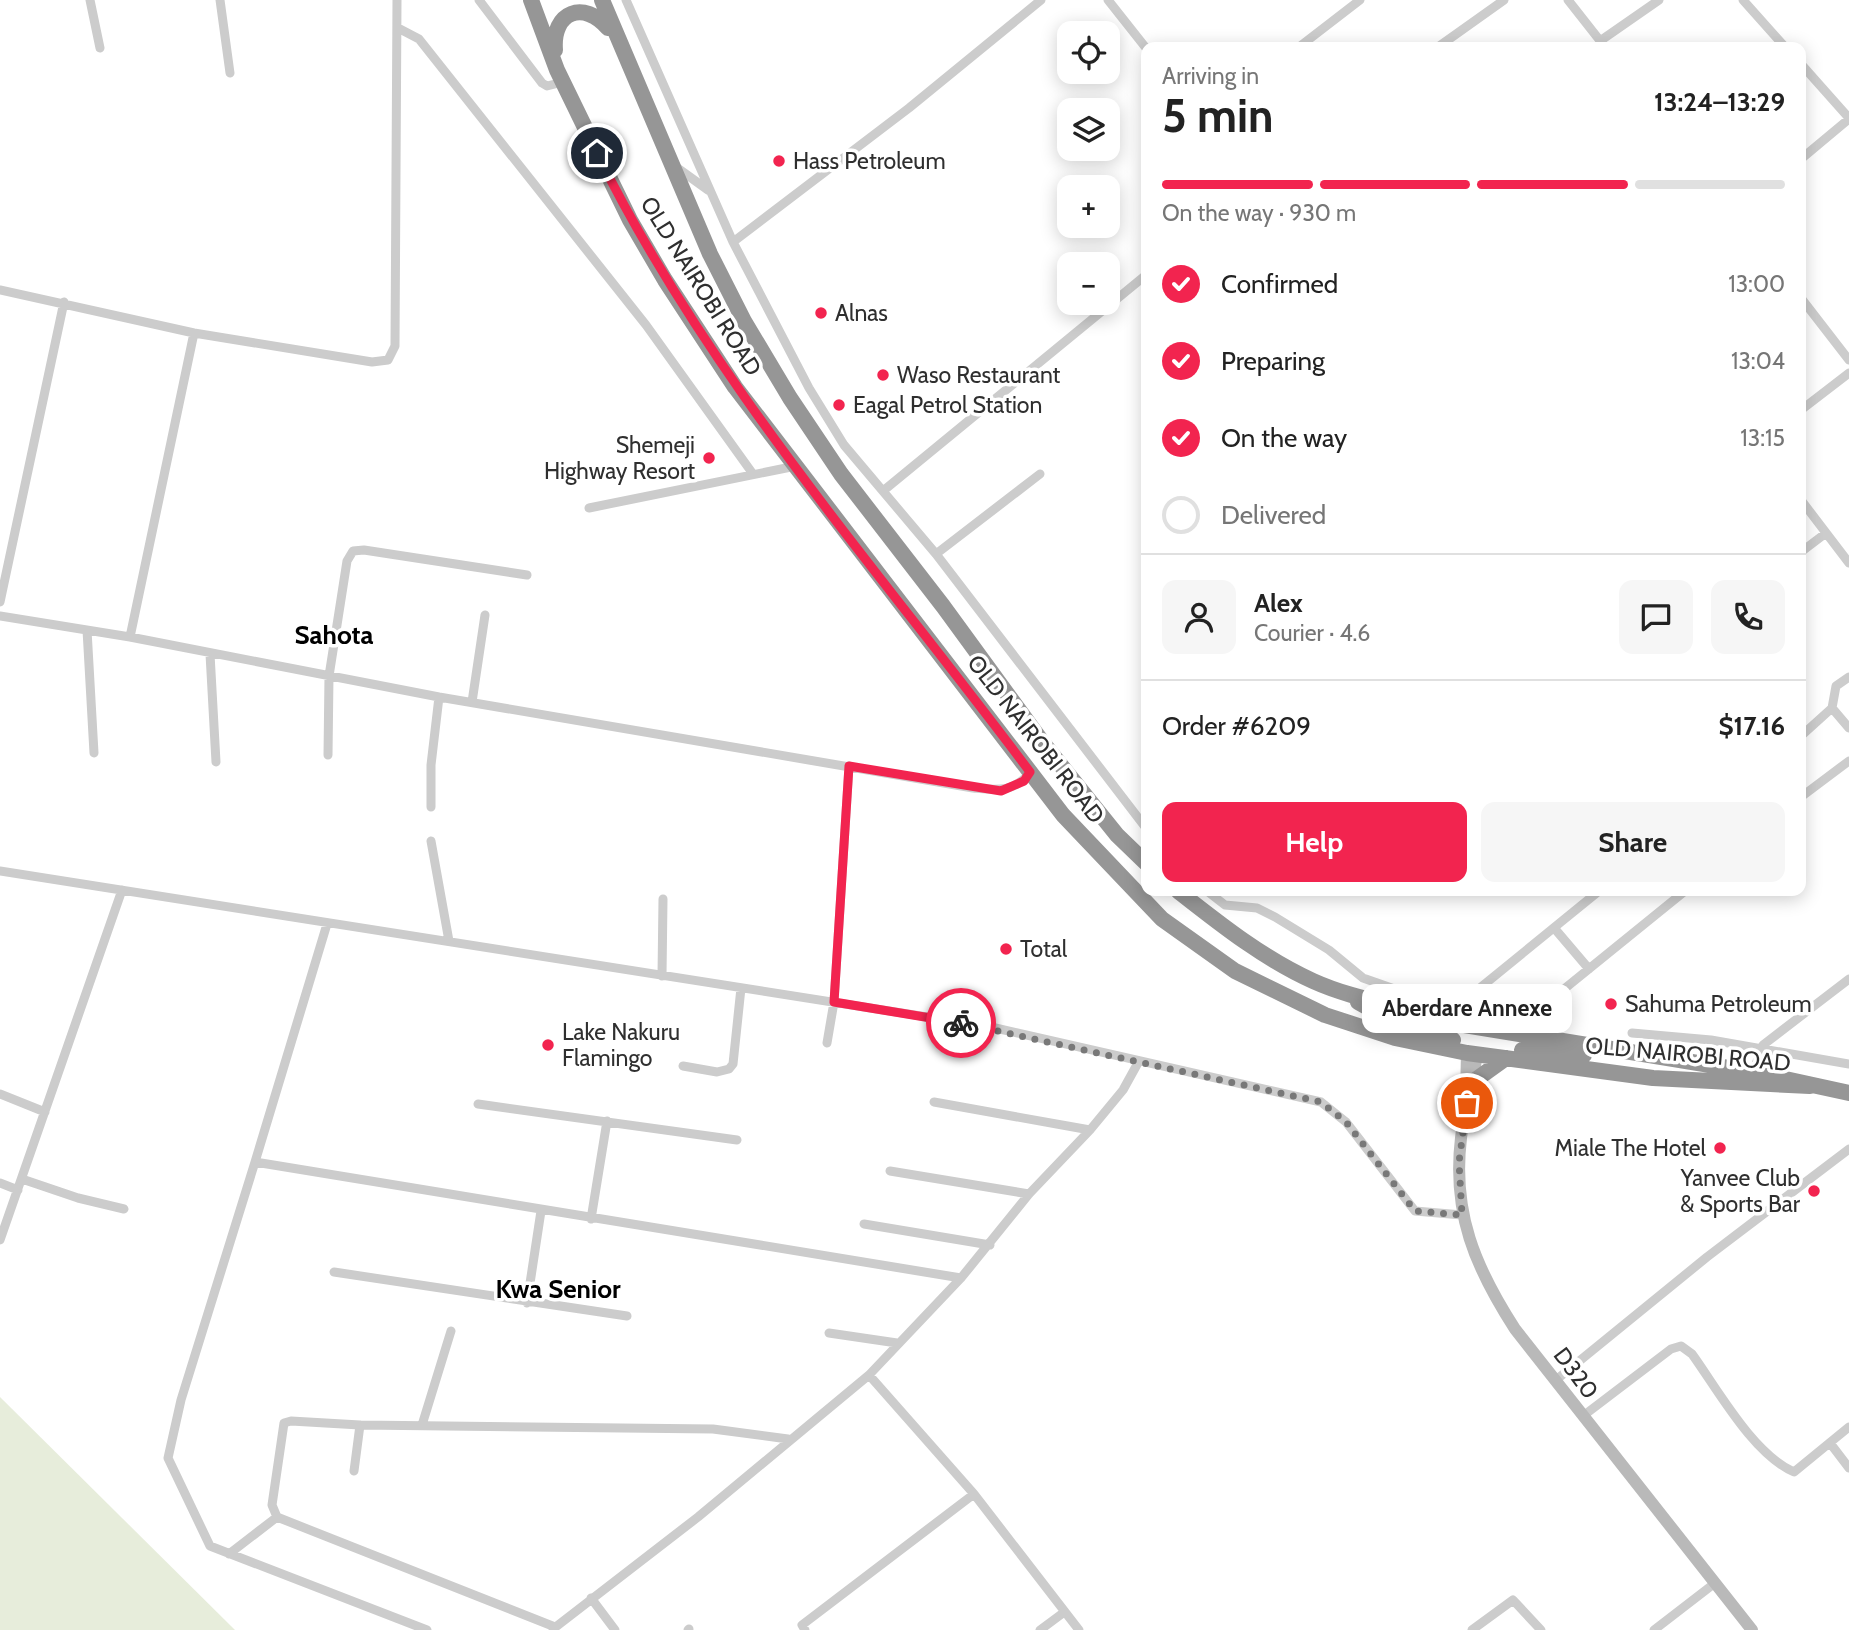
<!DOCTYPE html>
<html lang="en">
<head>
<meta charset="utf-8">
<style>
	:root { --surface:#fff; --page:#f6f6f6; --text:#222; --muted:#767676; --line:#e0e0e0; --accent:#f2244f }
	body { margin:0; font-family:Cabin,sans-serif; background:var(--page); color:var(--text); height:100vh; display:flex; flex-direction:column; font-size:26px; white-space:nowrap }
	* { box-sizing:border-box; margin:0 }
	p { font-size:23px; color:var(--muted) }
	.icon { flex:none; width:38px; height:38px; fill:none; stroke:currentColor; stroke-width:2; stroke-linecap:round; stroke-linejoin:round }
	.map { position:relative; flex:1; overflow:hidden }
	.drawer { position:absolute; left:1141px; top:42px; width:665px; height:854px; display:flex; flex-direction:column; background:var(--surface); border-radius:14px; box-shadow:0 4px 18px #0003 }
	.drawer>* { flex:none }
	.controls { position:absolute; left:1057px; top:21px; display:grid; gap:14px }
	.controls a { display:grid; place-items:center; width:63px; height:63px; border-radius:14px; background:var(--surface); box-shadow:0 4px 18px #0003; font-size:35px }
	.pin { position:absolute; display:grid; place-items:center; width:60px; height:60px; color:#fff; margin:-30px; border:4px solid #fff; border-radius:50%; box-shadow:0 2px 7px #0007 }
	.courier { position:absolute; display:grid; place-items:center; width:70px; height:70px; margin:-35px; border:5px solid #f2244f; border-radius:50%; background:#fff; color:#222; box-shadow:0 2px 9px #0007 }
	.bubble { position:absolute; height:49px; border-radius:14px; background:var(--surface); box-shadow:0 4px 18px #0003; font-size:23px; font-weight:700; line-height:49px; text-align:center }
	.headline em { font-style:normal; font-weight:700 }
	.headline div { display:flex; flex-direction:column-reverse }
	.headline { display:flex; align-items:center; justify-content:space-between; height:119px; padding:0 21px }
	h1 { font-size:46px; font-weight:700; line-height:52px }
	.bar { display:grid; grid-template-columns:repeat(4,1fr); gap:10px 7px; align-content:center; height:84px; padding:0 21px }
	.bar i { height:9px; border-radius:5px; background:var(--line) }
	.bar .on { background:var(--accent) }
	.bar p { grid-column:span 4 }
	.line { display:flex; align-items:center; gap:18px; padding:0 21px; border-top:2px solid var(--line) }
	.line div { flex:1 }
	.round { display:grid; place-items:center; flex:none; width:74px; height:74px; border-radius:14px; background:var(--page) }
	ol { padding:0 21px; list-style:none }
	li { display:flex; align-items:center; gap:21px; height:77px }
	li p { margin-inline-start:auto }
	li .icon { padding:7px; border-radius:50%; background:var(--accent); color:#fff; stroke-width:4 }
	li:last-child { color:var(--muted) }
	li i { width:38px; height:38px; border:4px solid var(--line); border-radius:50% }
	.cta { display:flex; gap:14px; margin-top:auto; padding:14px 21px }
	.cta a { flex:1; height:80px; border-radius:14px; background:var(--accent); color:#fff; font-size:28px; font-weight:700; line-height:80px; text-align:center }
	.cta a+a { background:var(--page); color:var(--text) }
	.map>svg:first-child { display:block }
	.green { fill:#e7eddb }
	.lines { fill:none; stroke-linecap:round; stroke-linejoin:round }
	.street { stroke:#ccc; stroke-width:9 }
	.secondary { stroke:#b9b9b9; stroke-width:12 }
	.highway { stroke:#969696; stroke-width:16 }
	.done { stroke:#787878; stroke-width:7; stroke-dasharray:0 12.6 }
	.route { stroke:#f2244f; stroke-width:9 }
	.poi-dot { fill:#f2244f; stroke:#fff; stroke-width:2.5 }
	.labels { text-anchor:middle; stroke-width:7; stroke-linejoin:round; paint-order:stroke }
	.poi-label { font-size:23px; fill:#2f2f2f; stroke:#fff; text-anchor:start }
	.street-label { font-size:23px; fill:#2f2f2f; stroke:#fff }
	.quarter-label { font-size:26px; font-weight:bold; fill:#000; stroke:#fff }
</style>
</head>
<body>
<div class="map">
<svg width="1849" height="1630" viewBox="0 0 1849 1630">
	<rect width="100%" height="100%" fill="#fff"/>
	<path class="green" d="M0 1397 235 1630H0Z"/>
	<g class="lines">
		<path class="street" d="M90 0 100 48
			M220 0 230 73
			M479 0 542 83 547 86 563 82
			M626 0 733 242 809 388 844 445 936 554 1146 828
			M1108 0 1146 48
			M1568 0 1605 47
			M1743 0 1785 47
			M398 28 419 39 646 325 753 474
			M1600 41 1659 0
			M1299 47 1360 0
			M1438 47 1504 0
			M1801 64 1849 118
			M1801 159 1849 119
			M676 167 708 190
			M733 242 909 108 1041 0
			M0 290 194 333 372 362 388 360 395 346 397 0
			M1801 298 1849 360
			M1801 410 1849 373
			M883 491 1146 275
			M1801 500 1849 563
			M589 508 796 466
			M1801 552 1826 533
			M936 554 1040 474
			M0 602 64 302
			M0 616 130 637 439 697 973 788C996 790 1015 793 1030 772
			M87 630 94 753
			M130 637 194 333
			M210 654 216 762
			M472 702 485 615
			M1832 708 1849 728
			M1801 736 1832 708 1836 686 1849 677
			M328 755 329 676 347 561 353 551 364 550 527 575
			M1801 797 1849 761
			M431 807V765L439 697
			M431 841 449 941
			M0 871 991 1027 1321 1102 1346 1122 1415 1211 1462 1215
			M1207 891 1225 905 1257 908 1275 917 1329 950 1363 978 1423 999 1459 1005
			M327 924 255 1162 961 1278
			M1555 929 1589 969
			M662 976 663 899
			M1452 1023 1459 1005 1599 891
			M1632 1033 1711 1040 1849 1064
			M1518 1034 1553 998 1685 891
			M827 1043 834 1002 849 766
			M683 1066 717 1072 729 1069 733 1064 741 988
			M1753 1072 1763 1045 1849 979
			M0 1094 45 1112
			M934 1102 1090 1130
			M478 1104 737 1140
			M255 1162 181 1400 168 1458 210 1546 427 1630
			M890 1171 1029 1194
			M22 1179 78 1198 124 1209
			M0 1183 18 1190
			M591 1219 607 1121
			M864 1224 990 1245
			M0 1240 122 890
			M334 1272 627 1316
			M527 1303 541 1211
			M829 1333 897 1343
			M869 1375 974 1494 1079 1630
			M1556 1380 1707 1257 1849 1149
			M1583 1416 1671 1349 1681 1346 1692 1354C1718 1390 1753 1454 1794 1472L1849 1427
			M422 1425 451 1331
			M1830 1443 1849 1468
			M354 1471 360 1425
			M229 1554 277 1517
			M591 1598 615 1630
			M555 1627 277 1517 272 1505 284 1423 291 1421 360 1425 713 1429 788 1439
			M553 1629 698 1517 869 1375 961 1278 1029 1194 1090 1130 1123 1090 1139 1061
			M688 1630 689 1629
			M805 1630 802 1625 974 1494
			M1040 1630 1063 1613
			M1472 1630 1513 1600 1541 1630
			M1654 1630 1715 1583"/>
		<path class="secondary" d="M1477 1054C1473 1083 1464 1110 1461 1138 1452 1213 1475 1267 1515 1329L1752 1630
			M1466 1095 1467 1053"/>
		<path class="highway" d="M531 0 557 70 630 220 665 280 735 387 1063 815 1162 919 1235 971 1325 1015 1395 1038 1467 1053 1653 1078 1810 1086
			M602 0 710 254 744 321 790 398 841 474 943 606 1043 743 1117 835 1146 863
			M555 50C552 11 584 0 608 28
			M1178 891C1220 924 1264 959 1313 981 1357 1001 1407 1006 1452 1023L1753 1072 1849 1093
			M1358 1002 1401 1026 1453 1040
			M1522 1050 1584 1055
			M1474 1081 1506 1058"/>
	</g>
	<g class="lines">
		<path class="done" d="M961 1023 1321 1102 1346 1122 1415 1211 1462 1215 1459 1162 1467 1103"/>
		<path class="route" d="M597 153C709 380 879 570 1030 772L1024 781 1001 791 849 766 834 1002 961 1023"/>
	</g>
	<g class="poi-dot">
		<circle cx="779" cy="161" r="7"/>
		<circle cx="821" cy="313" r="7"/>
		<circle cx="883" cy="375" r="7"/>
		<circle cx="839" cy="405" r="7"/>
		<circle cx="709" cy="458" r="7"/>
		<circle cx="1006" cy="949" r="7"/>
		<circle cx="1611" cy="1004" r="7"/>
		<circle cx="548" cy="1045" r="7"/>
		<circle cx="1720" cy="1148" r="7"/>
		<circle cx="1814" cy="1191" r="7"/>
	</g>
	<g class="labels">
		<g class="poi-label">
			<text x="793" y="169">Hass Petroleum</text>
			<text x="835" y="321">Alnas</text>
			<text x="897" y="383">Waso Restaurant</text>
			<text x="853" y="413">Eagal Petrol Station</text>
			<text x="695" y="453" text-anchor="end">Shemeji<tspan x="695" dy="26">Highway Resort</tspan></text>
			<text x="1020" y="957">Total</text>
			<text x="1625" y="1012">Sahuma Petroleum</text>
			<text x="562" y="1040">Lake Nakuru<tspan x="562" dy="26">Flamingo</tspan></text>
			<text x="1706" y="1156" text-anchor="end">Miale The Hotel</text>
			<text x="1800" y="1186" text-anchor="end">Yanvee Club<tspan x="1800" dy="26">&amp; Sports Bar</tspan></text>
		</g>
		<g class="street-label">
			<text transform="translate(701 286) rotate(58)" y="8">OLD NAIROBI ROAD</text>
			<text transform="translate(1036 739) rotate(52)" y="8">OLD NAIROBI ROAD</text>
			<text transform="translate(1688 1054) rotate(5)" y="8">OLD NAIROBI ROAD</text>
			<text transform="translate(1576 1373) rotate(53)" y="8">D320</text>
		</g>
		<g class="quarter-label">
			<text x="334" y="644">Sahota</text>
			<text x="558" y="1298">Kwa Senior</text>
		</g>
	</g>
</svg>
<div class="controls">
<a><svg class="icon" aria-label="locate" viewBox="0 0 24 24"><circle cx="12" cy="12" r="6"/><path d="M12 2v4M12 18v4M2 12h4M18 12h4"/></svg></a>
<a><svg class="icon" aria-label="layers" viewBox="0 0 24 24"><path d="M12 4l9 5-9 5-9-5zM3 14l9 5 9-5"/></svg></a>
<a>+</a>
<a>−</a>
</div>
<div class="pin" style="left:1467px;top:1103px;background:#ea580c"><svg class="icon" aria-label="bag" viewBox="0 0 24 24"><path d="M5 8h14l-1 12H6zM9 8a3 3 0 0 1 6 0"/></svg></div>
<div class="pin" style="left:597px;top:153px;background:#1f2937"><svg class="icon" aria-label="home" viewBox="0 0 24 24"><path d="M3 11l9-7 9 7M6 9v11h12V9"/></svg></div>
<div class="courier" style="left:961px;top:1023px"><svg class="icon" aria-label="bike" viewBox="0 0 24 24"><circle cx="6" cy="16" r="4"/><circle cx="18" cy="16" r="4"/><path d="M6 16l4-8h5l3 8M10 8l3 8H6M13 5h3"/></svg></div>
<div class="bubble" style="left:1362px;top:984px;width:210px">Aberdare Annexe</div>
<section class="drawer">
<div class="headline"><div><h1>5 min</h1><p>Arriving in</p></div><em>13:24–13:29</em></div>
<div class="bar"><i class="on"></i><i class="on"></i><i class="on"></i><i></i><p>On the way · 930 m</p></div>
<ol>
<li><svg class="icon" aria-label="check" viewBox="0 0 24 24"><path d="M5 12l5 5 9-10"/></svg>Confirmed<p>13:00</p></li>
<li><svg class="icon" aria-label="check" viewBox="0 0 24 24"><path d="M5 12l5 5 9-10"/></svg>Preparing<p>13:04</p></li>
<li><svg class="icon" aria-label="check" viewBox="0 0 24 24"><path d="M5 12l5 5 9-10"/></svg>On the way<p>13:15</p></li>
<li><i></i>Delivered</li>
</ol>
<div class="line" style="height:126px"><a class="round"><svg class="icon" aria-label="person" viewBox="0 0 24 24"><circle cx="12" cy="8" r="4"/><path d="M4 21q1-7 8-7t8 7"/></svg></a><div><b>Alex</b><p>Courier · 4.6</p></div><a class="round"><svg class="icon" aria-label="chat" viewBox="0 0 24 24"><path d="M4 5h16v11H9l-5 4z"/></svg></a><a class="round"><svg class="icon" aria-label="phone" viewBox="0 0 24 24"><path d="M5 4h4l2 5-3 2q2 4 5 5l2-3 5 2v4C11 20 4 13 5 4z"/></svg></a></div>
<div class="line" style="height:91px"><div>Order #6209</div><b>$17.16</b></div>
<div class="cta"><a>Help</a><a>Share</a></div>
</section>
</div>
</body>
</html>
